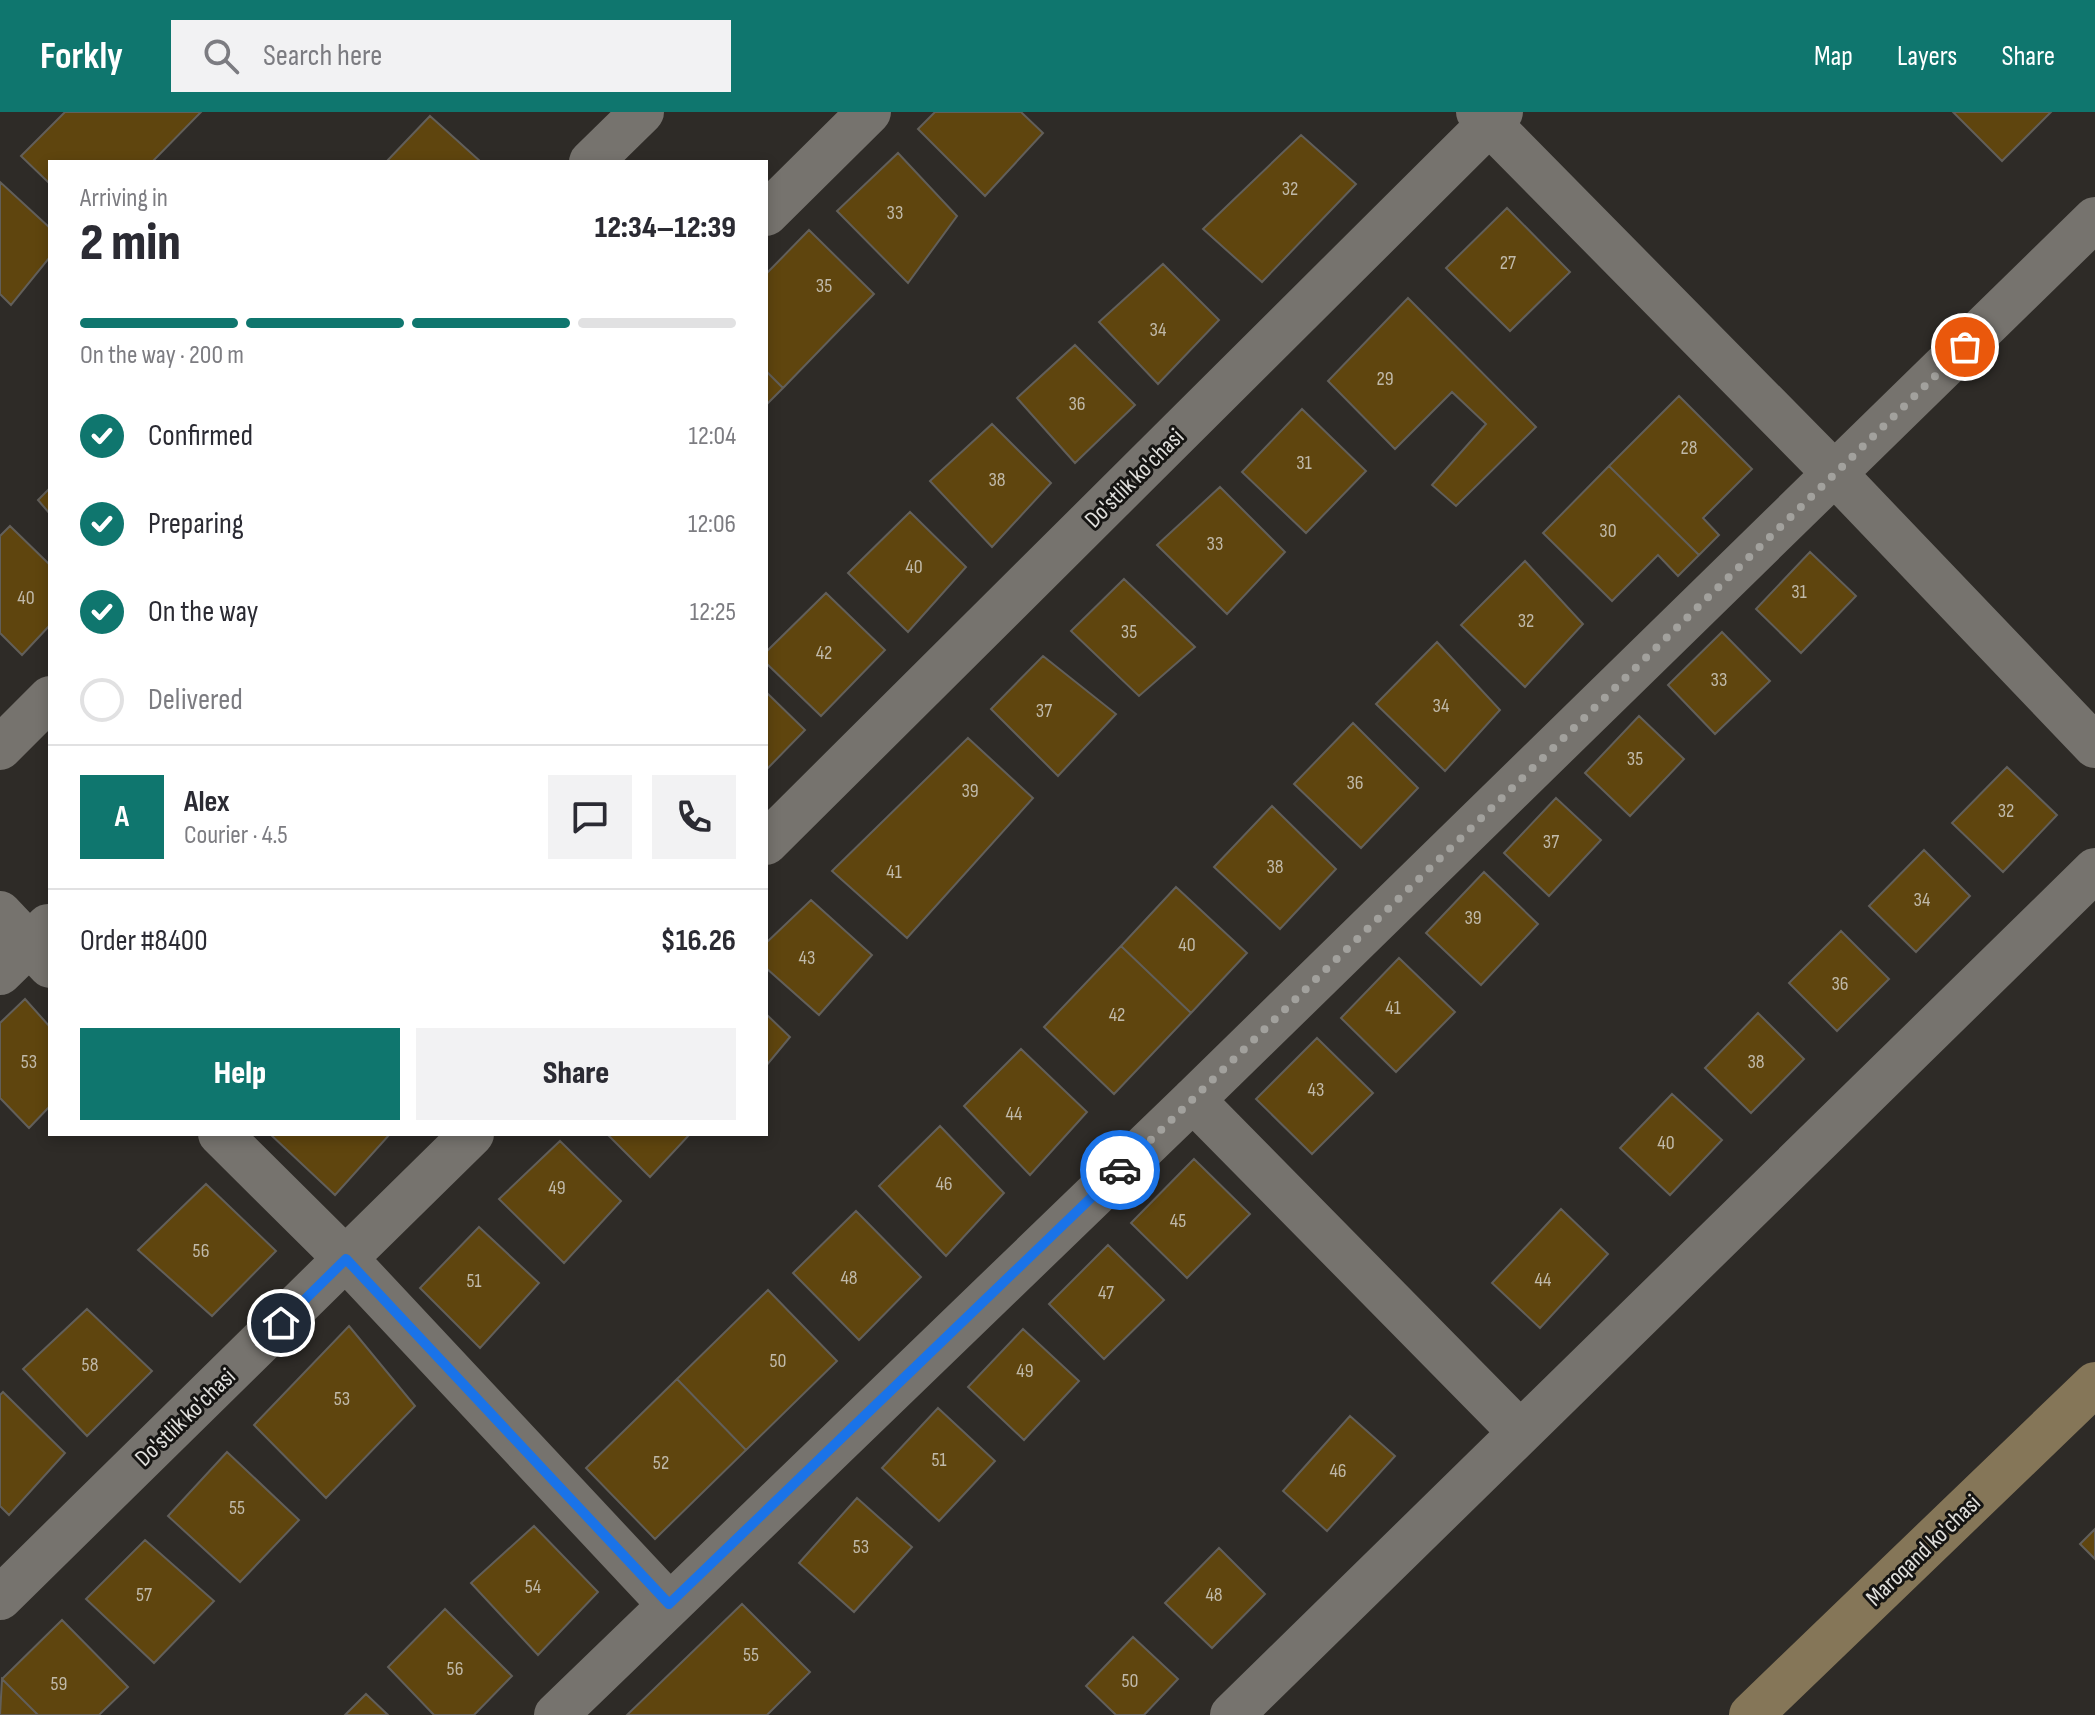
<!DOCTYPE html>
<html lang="en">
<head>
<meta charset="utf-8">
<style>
	:root { --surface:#fff; --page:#f2f2f3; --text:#2b2b33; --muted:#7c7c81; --line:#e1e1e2; --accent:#0f766e }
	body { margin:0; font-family:"Sofia Sans Condensed",sans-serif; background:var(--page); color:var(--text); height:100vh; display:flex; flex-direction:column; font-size:30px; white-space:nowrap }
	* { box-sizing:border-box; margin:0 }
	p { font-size:26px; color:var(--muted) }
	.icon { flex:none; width:44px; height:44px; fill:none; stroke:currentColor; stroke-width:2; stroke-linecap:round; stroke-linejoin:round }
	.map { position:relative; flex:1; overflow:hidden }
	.panel { position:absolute; left:48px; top:48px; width:720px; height:976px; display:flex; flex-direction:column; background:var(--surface); border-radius:0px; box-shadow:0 4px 12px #0003 }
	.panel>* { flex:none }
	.pin { position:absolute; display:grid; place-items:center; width:68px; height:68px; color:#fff; margin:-34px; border:4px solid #fff; border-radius:50%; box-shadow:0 2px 8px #0007 }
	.courier { position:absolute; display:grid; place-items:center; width:80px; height:80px; margin:-40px; border:6px solid #1a73e8; border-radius:50%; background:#fff; color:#222; box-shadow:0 2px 10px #0007 }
	.overview em { font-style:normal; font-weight:800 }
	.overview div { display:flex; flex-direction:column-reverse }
	.overview { display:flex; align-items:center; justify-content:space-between; height:136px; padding:0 32px }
	h1 { font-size:52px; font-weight:800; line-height:60px }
	.bar { display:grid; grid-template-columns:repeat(4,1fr); gap:12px 8px; align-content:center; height:96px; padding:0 32px }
	.bar i { height:10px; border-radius:6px; background:var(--line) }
	.bar .on { background:var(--accent) }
	.bar p { grid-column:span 4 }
	.line { display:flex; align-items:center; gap:20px; padding:0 32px; border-top:2px solid var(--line) }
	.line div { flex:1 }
	.round { display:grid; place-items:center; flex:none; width:84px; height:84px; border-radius:0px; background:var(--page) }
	ol { padding:0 32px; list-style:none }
	li { display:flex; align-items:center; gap:24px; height:88px }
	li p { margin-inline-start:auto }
	li .icon { padding:8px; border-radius:50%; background:var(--accent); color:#fff; stroke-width:4 }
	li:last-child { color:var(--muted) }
	li i { width:44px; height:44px; border:4px solid var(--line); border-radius:50% }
	.action { display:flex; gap:16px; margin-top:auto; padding:16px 32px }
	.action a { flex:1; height:92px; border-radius:0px; background:var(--accent); color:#fff; font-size:32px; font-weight:800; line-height:92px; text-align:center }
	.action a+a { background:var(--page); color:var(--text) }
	header { display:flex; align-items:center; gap:48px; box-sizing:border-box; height:112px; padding:0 40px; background:var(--accent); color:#fff }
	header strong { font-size:38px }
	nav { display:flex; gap:44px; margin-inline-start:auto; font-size:28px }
	.search { width:560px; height:72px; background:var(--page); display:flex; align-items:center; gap:20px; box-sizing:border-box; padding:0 28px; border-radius:0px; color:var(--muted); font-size:30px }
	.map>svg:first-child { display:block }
	.building { fill:#5f450e; stroke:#625f5a; stroke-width:2 }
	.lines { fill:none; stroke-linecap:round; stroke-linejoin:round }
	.street { stroke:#76736e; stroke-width:44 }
	.secondary { stroke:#857658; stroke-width:44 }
	.done { stroke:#a2a19d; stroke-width:8; stroke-dasharray:0 14.4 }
	.route { stroke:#1a73e8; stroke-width:10 }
	.labels { text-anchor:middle; stroke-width:6; stroke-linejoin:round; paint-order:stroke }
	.number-label { font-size:20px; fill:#c0b9a9 }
	.street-label { font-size:24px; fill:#e1e0dd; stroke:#151412 }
</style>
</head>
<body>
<header>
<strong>Forkly</strong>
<div class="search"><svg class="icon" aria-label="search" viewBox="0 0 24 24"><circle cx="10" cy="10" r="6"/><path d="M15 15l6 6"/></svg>Search here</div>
<nav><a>Map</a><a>Layers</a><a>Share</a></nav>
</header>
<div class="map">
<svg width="2095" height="1603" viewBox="0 0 2095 1603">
	<rect width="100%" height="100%" fill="#2e2b27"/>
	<path class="building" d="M65 0H201L152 50H50V72L21 44Z
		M935 0H1021L1043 21 985 84 918 17Z
		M1953 0H2051L2002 49Z
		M430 4 481 50H386Z
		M1301 23 1356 72 1262 170 1203 117Z
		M898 41 957 104 908 171 837 99Z
		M0 70 50 116V145L11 193 0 182Z
		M1507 96 1570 160 1510 219 1446 156Z
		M809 118 874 182 783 276 766 259V162Z
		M1163 152 1219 208 1158 272 1099 210Z
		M1408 186 1536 315 1456 394 1432 373 1486 312 1452 280 1395 337 1328 269Z
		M1075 233 1135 293 1075 351 1017 286Z
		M766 259 783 276 766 293Z
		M1679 284 1752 357 1703 406 1719 423 1699 443 1609 354Z
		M1302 297 1366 359 1306 421 1242 360Z
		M992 312 1051 371 992 435 930 369Z
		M1609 354 1699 443 1678 464 1658 443 1612 489 1543 421Z
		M1220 375 1285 440 1227 502 1157 433Z
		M50 376V402L38 388Z
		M910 400 966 455 908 520 848 461Z
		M10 414 50 453V513L22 543 0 521V424Z
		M1810 440 1856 484 1801 541 1756 497Z
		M1525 449 1583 512 1525 575 1461 513Z
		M1124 467 1195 535 1139 584 1071 519Z
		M826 481 885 538 821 604 766 551V540Z
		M1722 520 1770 569 1715 622 1668 573Z
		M1437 530 1500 598 1445 659 1376 592Z
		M1043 544 1116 602 1058 664 991 597Z
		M766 580 805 618 766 658Z
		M1639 604 1684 647 1630 704 1585 661Z
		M1353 611 1418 676 1361 736 1294 672Z
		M968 626 1033 686 907 826 832 759Z
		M2007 655 2057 703 2003 760 1952 711Z
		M1556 686 1601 728 1549 784 1504 741Z
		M1272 694 1336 757 1280 817 1214 755Z
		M1924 738 1970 784 1916 840 1869 794Z
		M1484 760 1538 812 1481 873 1426 821Z
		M1176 775 1247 841 1191 901 1121 834Z
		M811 788 872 843 819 903 766 856V831Z
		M1841 819 1889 867 1837 919 1789 871Z
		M1121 834 1191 901 1114 982 1044 915Z
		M1399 846 1455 900 1396 960 1341 906Z
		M25 887 50 915V994L29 1016 0 986V911Z
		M1758 901 1804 947 1751 1001 1705 956Z
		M766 902 790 925 766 954Z
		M1317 926 1373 981 1312 1042 1256 987Z
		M1021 937 1087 1000 1030 1063 964 994Z
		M1672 982 1722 1028 1670 1083 1620 1036Z
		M940 1014 1004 1081 946 1144 879 1074Z
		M270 1022H390L335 1083Z
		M607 1022H690L650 1065Z
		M560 1029 621 1089 564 1151 499 1087Z
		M1194 1047 1250 1102 1187 1166 1131 1111Z
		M206 1072 276 1139 212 1204 138 1138Z
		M1561 1097 1608 1142 1540 1216 1492 1171Z
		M856 1099 921 1165 859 1228 793 1161Z
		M479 1115 539 1171 480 1236 420 1176Z
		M1108 1133 1164 1188 1104 1247 1049 1192Z
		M768 1178 837 1249 746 1338 677 1267Z
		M87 1197 152 1259 87 1324 23 1257Z
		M349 1214 415 1294 326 1386 254 1313Z
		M1023 1217 1079 1269 1024 1328 968 1275Z
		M677 1267 746 1338 655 1427 586 1356Z
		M3 1280 65 1341 9 1403 0 1394V1283Z
		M938 1296 995 1349 939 1409 882 1356Z
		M1350 1304 1395 1344 1327 1419 1283 1379Z
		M227 1340 299 1408 240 1470 168 1404Z
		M857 1386 912 1435 854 1500 799 1451Z
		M534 1414 598 1480 538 1543 471 1471Z
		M2095 1417V1447L2080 1432Z
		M145 1428 214 1489 154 1551 86 1487Z
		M1219 1436 1265 1482 1212 1536 1165 1491Z
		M742 1492 810 1560 767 1603H627Z
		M445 1497 512 1564 474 1603H434L388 1555Z
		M62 1508 128 1575 99 1603H38L2 1567Z
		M1133 1525 1178 1567 1144 1603H1116L1086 1574Z
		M2 1567 38 1603H0Z
		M366 1582 388 1603H345Z"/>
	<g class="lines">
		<path class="street" d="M1478 0 1835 362 2095 634
			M591 50 642 0
			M766 102 869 0
			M0 636 50 586
			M766 731 1501 0
			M0 801 50 854
			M0 861 48 814
			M1193 988 1519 1319
			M220 1022 346 1147 669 1492
			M0 1486 472 1022
			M556 1603 1193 988 2095 107
			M1232 1603 2095 758"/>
		<path class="secondary" d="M1751 1603 2095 1272"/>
	</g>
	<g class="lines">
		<path class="done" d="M1120 1058 1965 235"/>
		<path class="route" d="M281 1211 346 1147 669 1492 1120 1058"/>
	</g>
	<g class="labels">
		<g class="number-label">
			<text x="1290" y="83">32</text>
			<text x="895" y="107">33</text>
			<text x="1508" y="157">27</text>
			<text x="824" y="180">35</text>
			<text x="1158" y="224">34</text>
			<text x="1385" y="273">29</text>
			<text x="1077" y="298">36</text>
			<text x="1689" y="342">28</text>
			<text x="1304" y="357">31</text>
			<text x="997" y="374">38</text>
			<text x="1608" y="425">30</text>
			<text x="1215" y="438">33</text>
			<text x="914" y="461">40</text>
			<text x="1799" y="486">31</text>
			<text x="26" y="492">40</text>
			<text x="1526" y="515">32</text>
			<text x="1129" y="526">35</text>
			<text x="824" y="547">42</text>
			<text x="1719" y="574">33</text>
			<text x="1441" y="600">34</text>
			<text x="1044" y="605">37</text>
			<text x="1635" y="653">35</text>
			<text x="1355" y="677">36</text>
			<text x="970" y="685">39</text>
			<text x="2006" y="705">32</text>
			<text x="1551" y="736">37</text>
			<text x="1275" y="761">38</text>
			<text x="894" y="766">41</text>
			<text x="1922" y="794">34</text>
			<text x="1473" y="812">39</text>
			<text x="1187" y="839">40</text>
			<text x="807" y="852">43</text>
			<text x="1840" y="878">36</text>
			<text x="1393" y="902">41</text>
			<text x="1117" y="909">42</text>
			<text x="29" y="956">53</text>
			<text x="1756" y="956">38</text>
			<text x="1316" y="984">43</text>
			<text x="1014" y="1008">44</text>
			<text x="1666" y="1037">40</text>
			<text x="944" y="1078">46</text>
			<text x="557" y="1082">49</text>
			<text x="1178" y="1115">45</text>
			<text x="201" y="1145">56</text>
			<text x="849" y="1172">48</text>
			<text x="1543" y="1174">44</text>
			<text x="474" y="1175">51</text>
			<text x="1106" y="1187">47</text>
			<text x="778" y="1255">50</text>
			<text x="90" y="1259">58</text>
			<text x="1025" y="1265">49</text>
			<text x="342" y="1293">53</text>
			<text x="939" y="1354">51</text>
			<text x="661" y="1357">52</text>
			<text x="1338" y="1365">46</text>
			<text x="237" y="1402">55</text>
			<text x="861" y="1441">53</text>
			<text x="533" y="1481">54</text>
			<text x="144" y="1489">57</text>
			<text x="1214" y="1489">48</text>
			<text x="751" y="1549">55</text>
			<text x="455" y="1563">56</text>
			<text x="1130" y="1575">50</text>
			<text x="59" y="1578">59</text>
		</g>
		<g class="street-label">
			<text transform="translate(1134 366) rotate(-45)" y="8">Do'stlik ko'chasi</text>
			<text transform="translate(185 1305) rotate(-44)" y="8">Do'stlik ko'chasi</text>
			<text transform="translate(1923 1438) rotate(-44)" y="8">Maroqand ko'chasi</text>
		</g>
	</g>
</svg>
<div class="pin" style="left:1965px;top:235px;background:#ea580c"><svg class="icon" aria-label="bag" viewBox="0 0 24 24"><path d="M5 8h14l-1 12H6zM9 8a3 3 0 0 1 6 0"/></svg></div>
<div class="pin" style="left:281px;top:1211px;background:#1f2937"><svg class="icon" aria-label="home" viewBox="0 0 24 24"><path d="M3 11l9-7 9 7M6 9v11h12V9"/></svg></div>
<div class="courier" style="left:1120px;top:1058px"><svg class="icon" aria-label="car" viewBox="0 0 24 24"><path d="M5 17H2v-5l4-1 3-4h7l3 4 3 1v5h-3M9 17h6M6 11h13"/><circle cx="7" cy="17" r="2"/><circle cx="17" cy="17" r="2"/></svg></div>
<section class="panel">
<div class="overview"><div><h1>2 min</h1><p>Arriving in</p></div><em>12:34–12:39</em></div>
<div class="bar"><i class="on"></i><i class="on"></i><i class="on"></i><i></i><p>On the way · 200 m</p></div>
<ol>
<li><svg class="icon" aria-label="check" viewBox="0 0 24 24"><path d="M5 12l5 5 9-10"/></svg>Confirmed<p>12:04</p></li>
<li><svg class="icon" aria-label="check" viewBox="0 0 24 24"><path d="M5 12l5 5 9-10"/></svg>Preparing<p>12:06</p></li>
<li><svg class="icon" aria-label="check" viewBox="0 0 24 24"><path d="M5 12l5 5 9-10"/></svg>On the way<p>12:25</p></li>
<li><i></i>Delivered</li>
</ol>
<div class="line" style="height:144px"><b class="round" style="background:var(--accent);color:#fff">A</b><div><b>Alex</b><p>Courier · 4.5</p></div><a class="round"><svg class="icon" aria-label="chat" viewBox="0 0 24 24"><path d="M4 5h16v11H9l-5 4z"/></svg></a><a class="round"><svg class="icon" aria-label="phone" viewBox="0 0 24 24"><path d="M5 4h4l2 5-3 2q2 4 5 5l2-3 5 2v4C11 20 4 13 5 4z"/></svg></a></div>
<div class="line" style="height:104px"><div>Order #8400</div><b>$16.26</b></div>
<div class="action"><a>Help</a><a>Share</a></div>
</section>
</div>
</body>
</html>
